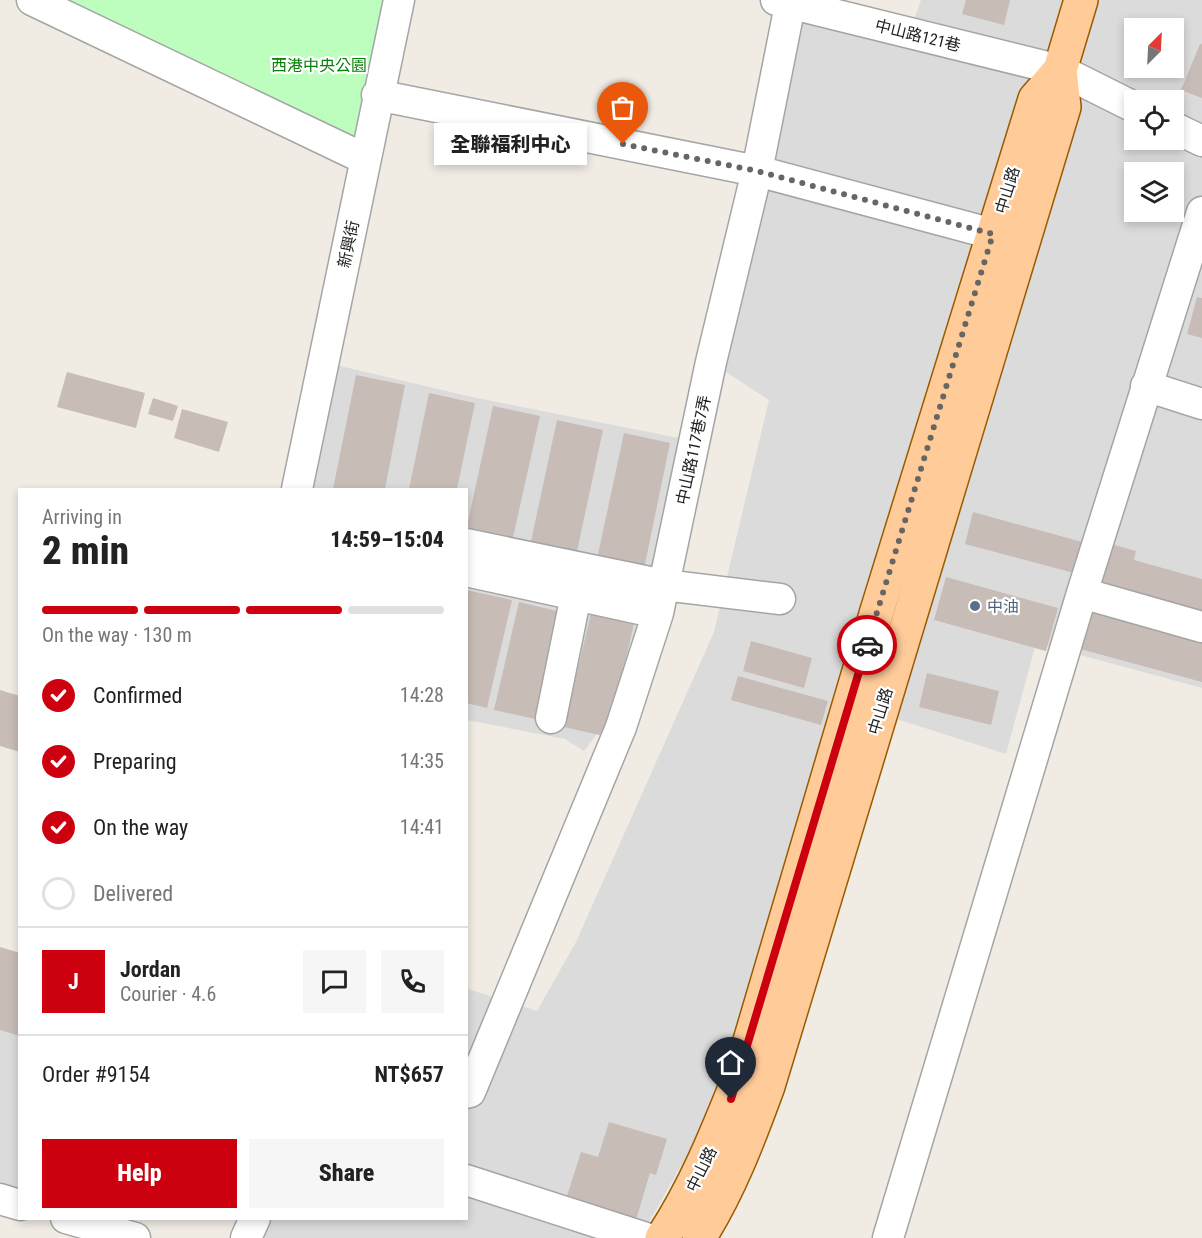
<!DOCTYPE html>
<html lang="en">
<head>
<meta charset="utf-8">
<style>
	:root { --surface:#fff; --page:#f6f6f6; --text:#222; --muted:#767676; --line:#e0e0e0; --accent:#cc000f }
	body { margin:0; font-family:"Roboto Condensed","Noto Sans TC",sans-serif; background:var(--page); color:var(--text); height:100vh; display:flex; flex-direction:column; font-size:22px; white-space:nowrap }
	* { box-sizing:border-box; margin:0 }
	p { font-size:20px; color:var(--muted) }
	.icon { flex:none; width:33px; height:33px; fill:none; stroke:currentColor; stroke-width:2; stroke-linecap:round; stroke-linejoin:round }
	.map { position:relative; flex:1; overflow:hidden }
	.panel { position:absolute; left:18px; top:488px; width:450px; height:732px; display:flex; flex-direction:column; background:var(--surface); border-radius:0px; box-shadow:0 3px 9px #0003 }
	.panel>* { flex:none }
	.needle { width:39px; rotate:24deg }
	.controls { position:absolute; left:1124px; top:18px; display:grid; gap:12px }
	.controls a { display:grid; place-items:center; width:60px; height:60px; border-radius:0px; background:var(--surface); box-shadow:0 3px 9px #0003; font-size:30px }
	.pin { position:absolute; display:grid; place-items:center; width:51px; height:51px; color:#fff; margin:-62px -26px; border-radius:50% 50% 50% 0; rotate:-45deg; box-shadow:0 0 6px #0007 }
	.pin .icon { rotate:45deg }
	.courier { position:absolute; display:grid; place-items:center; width:60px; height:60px; margin:-30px; border:4px solid #cc000f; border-radius:50%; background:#fff; color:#222; box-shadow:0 2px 8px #0007 }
	.bubble { position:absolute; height:42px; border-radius:0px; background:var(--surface); box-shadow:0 3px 9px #0003; font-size:20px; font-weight:800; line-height:42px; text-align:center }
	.summary em { font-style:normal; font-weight:800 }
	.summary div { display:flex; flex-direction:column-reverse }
	.summary { display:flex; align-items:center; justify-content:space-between; height:102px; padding:0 24px }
	h1 { font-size:39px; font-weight:800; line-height:45px }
	.bar { display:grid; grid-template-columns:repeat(4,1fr); gap:9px 6px; align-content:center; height:72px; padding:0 24px }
	.bar i { height:8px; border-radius:4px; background:var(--line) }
	.bar .on { background:var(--accent) }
	.bar p { grid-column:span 4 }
	.line { display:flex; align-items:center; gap:15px; padding:0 24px; border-top:2px solid var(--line) }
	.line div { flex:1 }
	.round { display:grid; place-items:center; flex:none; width:63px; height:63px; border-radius:0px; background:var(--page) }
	ol { padding:0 24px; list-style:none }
	li { display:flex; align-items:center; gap:18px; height:66px }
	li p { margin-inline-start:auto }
	li .icon { padding:6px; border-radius:50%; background:var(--accent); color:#fff; stroke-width:4 }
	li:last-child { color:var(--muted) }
	li i { width:33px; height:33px; border:3px solid var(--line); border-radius:50% }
	.primary-button { display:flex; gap:12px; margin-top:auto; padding:12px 24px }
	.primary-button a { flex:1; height:69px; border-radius:0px; background:var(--accent); color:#fff; font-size:24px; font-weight:800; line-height:69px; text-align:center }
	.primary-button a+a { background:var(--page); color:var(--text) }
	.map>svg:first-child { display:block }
	.residential { fill:#dcdbdb; fill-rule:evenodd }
	.park { fill:#bdfdbe }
	.building { fill:#c8bcb6 }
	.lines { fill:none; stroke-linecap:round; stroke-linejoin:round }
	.minor-casing { stroke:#a5a5a5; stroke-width:33 }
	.major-casing { stroke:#985b00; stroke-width:36 }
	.minor { stroke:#fff; stroke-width:30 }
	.major { stroke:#ffcb99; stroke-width:33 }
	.done { stroke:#686663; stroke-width:6; stroke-dasharray:0 10.8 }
	.route { stroke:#cc000f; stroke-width:8 }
	.service-dot { fill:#5c6f8a; stroke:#fff; stroke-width:2 }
	.labels { text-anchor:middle; stroke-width:4.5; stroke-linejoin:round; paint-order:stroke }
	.street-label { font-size:16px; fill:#1e1e1e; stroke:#fff }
	.park-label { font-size:16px; fill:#058306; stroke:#fff }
	.service-label { font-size:16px; fill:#4e5e75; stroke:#fff; text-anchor:start }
</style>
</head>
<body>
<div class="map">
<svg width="1202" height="1238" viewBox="0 0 1202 1238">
	<rect width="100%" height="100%" fill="#f0ebe3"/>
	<path class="residential" d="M921 0H1202V688L1036 643 1006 754 847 703 745 1053 640 1238H238L246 1218H466L468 989 537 1011 576 942 714 632 769 400 711 362 790 3 912 26ZM1134 28H1173V68H1134ZM1134 100H1173V140H1134ZM1134 172H1173V212H1134Z
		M323 362 472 397 694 441 662 583 606 722 584 751 565 739 467 720 466 489H295Z
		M0 960 19 965V1205L0 1199Z"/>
	<path class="park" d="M34 0H400L365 159Z"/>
	<path class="building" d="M966 0H1010L1004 25 962 14Z
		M1200 44H1202V98L1181 90Z
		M1197 297 1202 298V338L1187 334Z
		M67 372 145 393 136 428 57 407Z
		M356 375 405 385 385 489H333Z
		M429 393 475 403 457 489H409Z
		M153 398 178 406 173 421 148 414Z
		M493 406 540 416 512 542 466 531Z
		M182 409 228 422 219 452 174 438Z
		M557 420 603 430 576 556 530 546Z
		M624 433 670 443 644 569 597 559Z
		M973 512 1082 542 1074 573 965 544Z
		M1111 544 1136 551 1134 560 1202 579V622L1097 593Z
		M946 577 1058 608 1046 651 934 620Z
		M466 590 512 600 487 708 466 703Z
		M519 602 565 613 540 720 494 710Z
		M1091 607 1202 637V682L1080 649Z
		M592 609 635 619 608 737 564 727Z
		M751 641 812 658 804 688 743 671Z
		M927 673 999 691 991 725 919 707Z
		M738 676 828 701 821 725 731 700Z
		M0 690 20 696V752L0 746Z
		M0 947 20 953V1036L0 1030Z
		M609 1122 667 1139 656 1175 650 1173 636 1220 566 1199 581 1152 598 1157Z"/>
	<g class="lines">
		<defs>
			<path id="minor" d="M32 0 365 159
				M776 0 1060 70 1134 107
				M377 95 757 171 993 234
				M1173 127 1202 141
				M1146 386 1202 404
				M297 489 399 0
				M466 544 664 585 780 599
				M466 571 658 613
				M1082 593 1202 627
				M551 718 576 595
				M466 1093 470 1092 621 727 658 613 711 362 757 171 791 0
				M466 1180 646 1238
				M0 1199 20 1205
				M66 1218 135 1238
				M246 1238 255 1218
				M888 1238 1082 593 1202 212"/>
			<path id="major" d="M662 1238C695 1188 717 1133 739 1078L876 614 1035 99 1060 70
				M699 1238C729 1191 749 1138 768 1086L1064 107 1060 70 1081 0"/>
		</defs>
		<use href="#minor" class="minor-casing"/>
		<use href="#major" class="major-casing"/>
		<use href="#minor" class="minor"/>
		<use href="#major" class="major"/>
	</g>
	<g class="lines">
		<path class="done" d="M623 144 757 171 993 234 867 645"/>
		<path class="route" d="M731 1099 867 645"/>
	</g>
	<circle class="service-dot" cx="975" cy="606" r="6"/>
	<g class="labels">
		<g class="street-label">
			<text transform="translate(918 35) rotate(14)" y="6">中山路121巷</text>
			<text transform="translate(1007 190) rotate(-73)" y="6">中山路</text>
			<text transform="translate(348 244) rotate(-78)" y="6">新興街</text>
			<text transform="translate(693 450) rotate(-78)" y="6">中山路117巷7弄</text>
			<text transform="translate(880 711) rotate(-73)" y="6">中山路</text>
			<text transform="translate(701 1169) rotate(-64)" y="6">中山路</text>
		</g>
		<g class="park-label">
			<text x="319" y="71">西港中央公園</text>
		</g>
		<g class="service-label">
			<text x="987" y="612">中油</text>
		</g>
	</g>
</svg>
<div class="controls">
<a><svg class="needle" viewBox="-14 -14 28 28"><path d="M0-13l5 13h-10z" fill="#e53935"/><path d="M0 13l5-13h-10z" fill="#767676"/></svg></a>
<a><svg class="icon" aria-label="locate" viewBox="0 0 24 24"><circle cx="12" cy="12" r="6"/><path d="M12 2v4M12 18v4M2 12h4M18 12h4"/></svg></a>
<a><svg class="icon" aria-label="layers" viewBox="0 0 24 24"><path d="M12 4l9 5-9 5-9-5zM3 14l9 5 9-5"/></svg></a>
</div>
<div class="pin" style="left:623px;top:144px;background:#ea580c"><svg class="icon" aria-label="bag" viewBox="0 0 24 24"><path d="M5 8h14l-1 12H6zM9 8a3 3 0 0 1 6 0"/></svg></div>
<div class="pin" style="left:731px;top:1099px;background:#1f2937"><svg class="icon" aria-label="home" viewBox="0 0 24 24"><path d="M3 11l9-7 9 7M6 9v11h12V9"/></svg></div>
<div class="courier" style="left:867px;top:645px"><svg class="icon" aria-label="car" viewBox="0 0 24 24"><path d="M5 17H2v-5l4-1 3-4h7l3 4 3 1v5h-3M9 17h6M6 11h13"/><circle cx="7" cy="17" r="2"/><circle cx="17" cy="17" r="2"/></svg></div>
<div class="bubble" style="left:434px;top:123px;width:153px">全聯福利中心</div>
<section class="panel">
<div class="summary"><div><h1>2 min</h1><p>Arriving in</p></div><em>14:59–15:04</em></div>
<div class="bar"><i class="on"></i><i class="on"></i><i class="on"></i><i></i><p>On the way · 130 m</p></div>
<ol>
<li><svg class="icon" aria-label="check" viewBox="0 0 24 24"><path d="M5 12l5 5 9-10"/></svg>Confirmed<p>14:28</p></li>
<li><svg class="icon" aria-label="check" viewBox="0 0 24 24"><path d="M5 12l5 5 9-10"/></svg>Preparing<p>14:35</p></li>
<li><svg class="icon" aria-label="check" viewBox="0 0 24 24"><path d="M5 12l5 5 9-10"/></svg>On the way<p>14:41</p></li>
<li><i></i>Delivered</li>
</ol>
<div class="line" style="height:108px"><b class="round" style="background:var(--accent);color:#fff">J</b><div><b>Jordan</b><p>Courier · 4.6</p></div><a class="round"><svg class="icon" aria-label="chat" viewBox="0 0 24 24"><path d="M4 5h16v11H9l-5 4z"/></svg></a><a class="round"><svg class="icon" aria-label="phone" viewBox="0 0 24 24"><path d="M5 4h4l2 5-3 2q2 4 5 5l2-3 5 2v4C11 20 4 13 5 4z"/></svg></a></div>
<div class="line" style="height:78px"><div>Order #9154</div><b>NT$657</b></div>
<div class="primary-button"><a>Help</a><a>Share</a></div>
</section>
</div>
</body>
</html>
